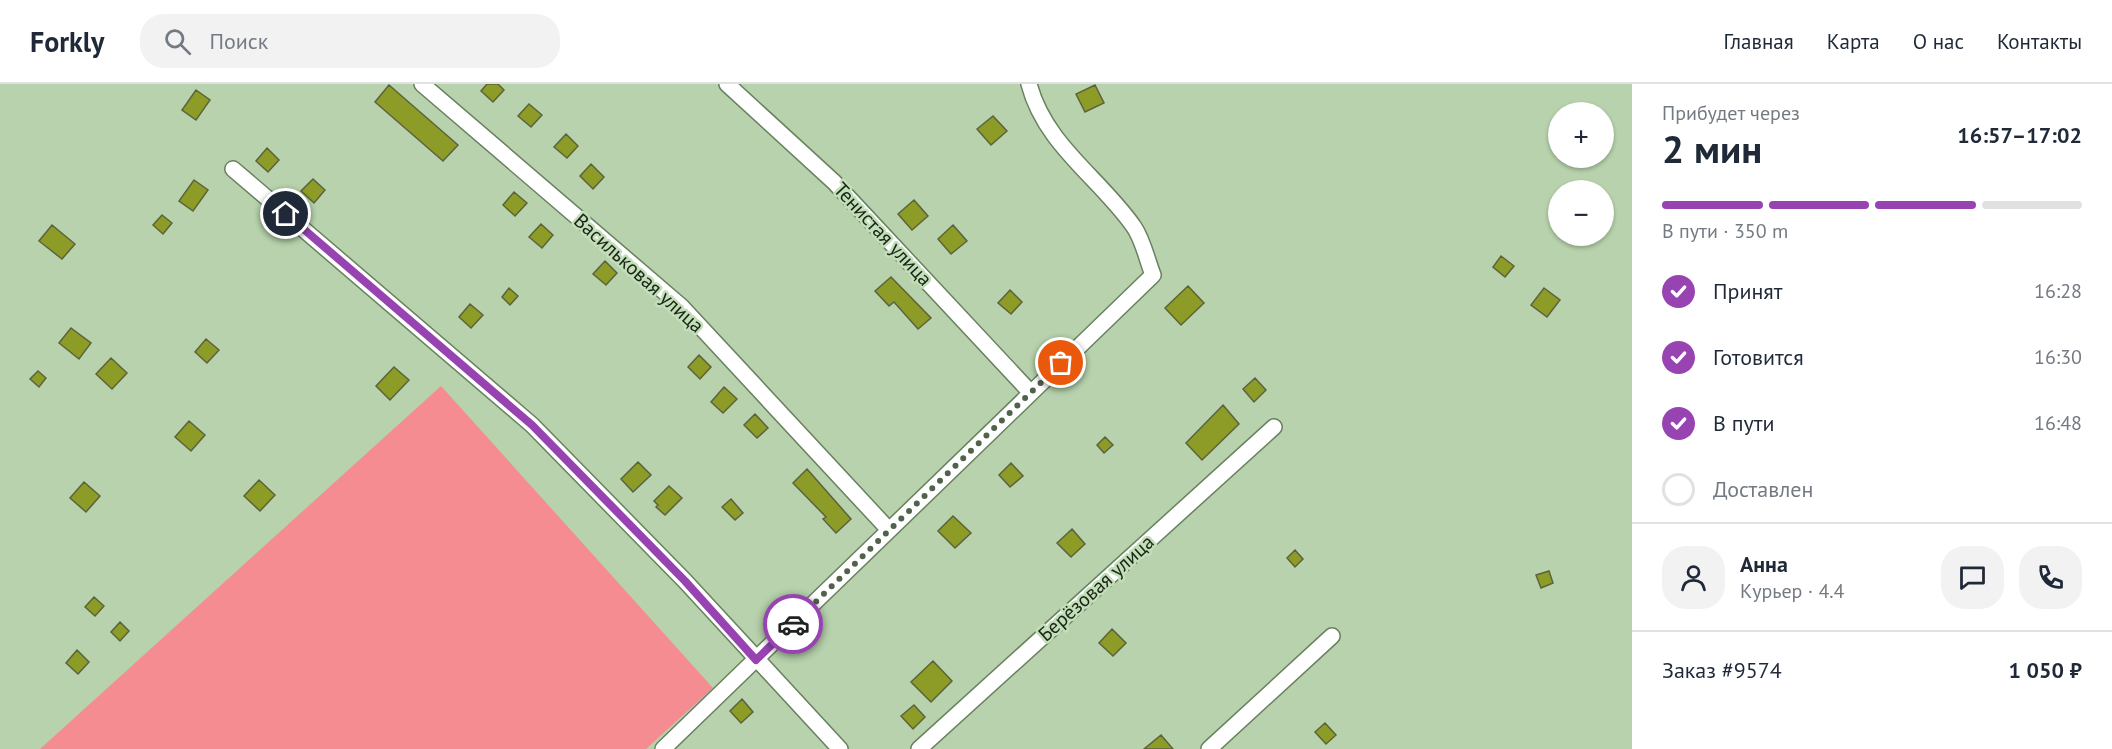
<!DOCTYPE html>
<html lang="ru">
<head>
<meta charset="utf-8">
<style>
	:root { --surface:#fff; --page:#f2f2f3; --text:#1f2937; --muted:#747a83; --line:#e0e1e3; --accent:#9744b2 }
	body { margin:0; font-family:"PT Sans",sans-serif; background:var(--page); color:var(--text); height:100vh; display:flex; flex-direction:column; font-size:22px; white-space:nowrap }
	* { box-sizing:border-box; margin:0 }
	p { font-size:20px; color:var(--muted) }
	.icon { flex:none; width:33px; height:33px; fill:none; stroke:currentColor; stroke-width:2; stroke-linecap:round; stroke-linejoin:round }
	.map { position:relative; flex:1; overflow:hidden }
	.side { display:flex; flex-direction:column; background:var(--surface); width:480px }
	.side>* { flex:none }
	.fabs { position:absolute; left:1548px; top:18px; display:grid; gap:12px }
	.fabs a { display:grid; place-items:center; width:66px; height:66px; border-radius:50%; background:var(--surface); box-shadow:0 2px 4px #0004; font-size:30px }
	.pin { position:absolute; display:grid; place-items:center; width:51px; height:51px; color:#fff; margin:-26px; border:3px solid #fff; border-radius:50%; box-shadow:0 2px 6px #0007 }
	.courier { position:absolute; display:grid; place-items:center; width:60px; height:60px; margin:-30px; border:4px solid #9744b2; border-radius:50%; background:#fff; color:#222; box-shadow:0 2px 8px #0007 }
	.summary em { font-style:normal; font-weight:700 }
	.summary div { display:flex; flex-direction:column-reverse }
	.summary { display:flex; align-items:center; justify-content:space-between; height:102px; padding:0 30px }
	h1 { font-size:39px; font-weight:700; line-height:45px }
	.bar { display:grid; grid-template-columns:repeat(4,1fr); gap:9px 6px; align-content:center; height:72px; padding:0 30px }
	.bar i { height:8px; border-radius:4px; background:var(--line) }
	.bar .active { background:var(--accent) }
	.bar p { grid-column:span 4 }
	.line { display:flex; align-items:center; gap:15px; padding:0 30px; border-top:2px solid var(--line) }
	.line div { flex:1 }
	.round { display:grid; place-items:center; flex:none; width:63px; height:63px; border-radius:24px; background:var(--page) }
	ol { padding:0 30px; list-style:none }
	li { display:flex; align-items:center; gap:18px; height:66px }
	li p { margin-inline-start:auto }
	li .icon { padding:6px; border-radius:50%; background:var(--accent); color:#fff; stroke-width:4 }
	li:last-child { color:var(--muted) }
	li i { width:33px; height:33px; border:3px solid var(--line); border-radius:50% }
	header { display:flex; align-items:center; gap:36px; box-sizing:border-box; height:84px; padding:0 30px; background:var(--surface); border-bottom:2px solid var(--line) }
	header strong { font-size:28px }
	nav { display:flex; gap:33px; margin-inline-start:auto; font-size:21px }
	.search { width:420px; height:54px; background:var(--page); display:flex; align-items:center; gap:15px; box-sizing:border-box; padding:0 21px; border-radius:24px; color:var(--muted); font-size:22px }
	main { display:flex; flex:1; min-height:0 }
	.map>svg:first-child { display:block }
	.green { fill:#f58c91 }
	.building { fill:#8c9c27; stroke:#5c633c; stroke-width:1.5 }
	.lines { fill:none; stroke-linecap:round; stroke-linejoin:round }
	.street-casing { stroke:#68815f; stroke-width:18 }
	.street { stroke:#fff; stroke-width:15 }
	.done { stroke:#51624a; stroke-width:6; stroke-dasharray:0 10.8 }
	.route { stroke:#9744b2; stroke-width:8 }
	.labels { text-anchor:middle; stroke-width:5; stroke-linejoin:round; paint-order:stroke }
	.street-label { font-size:20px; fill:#1a2516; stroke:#c3dfb9 }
</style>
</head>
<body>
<header>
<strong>Forkly</strong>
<div class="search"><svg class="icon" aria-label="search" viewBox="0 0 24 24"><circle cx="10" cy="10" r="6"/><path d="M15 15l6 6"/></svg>Поиск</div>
<nav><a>Главная</a><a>Карта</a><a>О нас</a><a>Контакты</a></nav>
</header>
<main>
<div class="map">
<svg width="1632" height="665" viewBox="0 0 1632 665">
	<rect width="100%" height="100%" fill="#b7d2ac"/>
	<path class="green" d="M441 302 713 604 646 665H40Z"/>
	<path class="building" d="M487 0H498L504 6 493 18 481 7Z
		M389 1 458 61 443 77 375 18Z
		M1095 1 1104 19 1085 28 1076 10Z
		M196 6 210 16 196 36 182 26Z
		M529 20 542 31 531 43 518 32Z
		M993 32 1007 47 991 61 977 45Z
		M566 50 578 62 567 74 554 63Z
		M267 64 279 76 268 88 256 77Z
		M591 80 604 93 593 105 580 92Z
		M313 95 325 106 314 119 301 107Z
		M194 96 208 106 193 127 179 117Z
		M514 108 527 119 515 132 503 121Z
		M914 116 928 132 912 146 898 130Z
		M162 131 172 139 163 150 153 141Z
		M541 140 553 151 542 164 529 153Z
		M52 141 75 160 62 175 39 157Z
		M953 141 967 157 951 170 938 155Z
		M1501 172 1514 182 1505 193 1493 183Z
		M605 177 617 189 606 201 593 190Z
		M891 193 931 234 918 245 894 218 889 222 875 207Z
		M1188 202 1204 219 1181 241 1165 224Z
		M509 204 518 212 510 221 502 213Z
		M1544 204 1560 216 1547 233 1531 221Z
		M1010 206 1022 218 1011 230 998 219Z
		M470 220 483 231 471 244 459 233Z
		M71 244 91 259 79 275 59 259Z
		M206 255 219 266 207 279 195 268Z
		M699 271 711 283 700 295 688 283Z
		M111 274 127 289 112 305 96 290Z
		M394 283 409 296 390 316 376 302Z
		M38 287 46 294 39 303 30 295Z
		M1255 294 1266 306 1254 318 1243 305Z
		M724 303 737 315 723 329 711 318Z
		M1223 321 1239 340 1202 376 1186 359Z
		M755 330 768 344 757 354 744 341Z
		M189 337 205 351 191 367 175 353Z
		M1105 353 1113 361 1104 369 1097 361Z
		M638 378 651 391 633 408 621 395Z
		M1011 379 1023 392 1010 403 999 391Z
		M807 385 851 435 836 449 823 435 826 433 793 399Z
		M259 396 275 411 260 427 244 412Z
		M84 398 100 412 86 428 70 414Z
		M669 402 682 414 665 431 656 423 658 421 654 417Z
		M731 415 743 429 735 436 722 423Z
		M953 432 971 449 955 464 938 447Z
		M1072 445 1085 460 1071 473 1057 459Z
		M1295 466 1303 475 1295 483 1287 474Z
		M1549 487 1553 499 1541 504 1536 491Z
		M94 513 104 522 95 532 85 523Z
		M120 538 129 547 120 557 111 548Z
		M1112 545 1126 559 1113 572 1099 559Z
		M77 566 89 578 78 590 66 579Z
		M933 577 952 597 931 618 911 598Z
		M742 615 753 628 741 639 730 627Z
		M914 621 925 633 913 645 901 632Z
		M1325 639 1336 651 1326 660 1315 648Z
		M1161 651 1173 665H1144Z"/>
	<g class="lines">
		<defs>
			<path id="street" d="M422 0 682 223 889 446
				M727 0 834 98 1031 309
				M233 85 532 341 685 497 840 665
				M663 665 1153 191C1147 176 1143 156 1134 143 1100 94 1045 61 1029 0
				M919 665 1274 343
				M1209 665 1332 552"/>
		</defs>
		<use href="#street" class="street-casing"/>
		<use href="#street" class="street"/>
	</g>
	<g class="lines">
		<path class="done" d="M793 540 1061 279"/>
		<path class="route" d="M286 130 532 341 685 497 756 576 793 540"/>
	</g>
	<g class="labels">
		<g class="street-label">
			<text transform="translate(883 150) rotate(47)" y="7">Тенистая улица</text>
			<text transform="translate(639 189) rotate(42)" y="7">Васильковая улица</text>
			<text transform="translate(1096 504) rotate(-42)" y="7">Берёзовая улица</text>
		</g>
	</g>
</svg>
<div class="fabs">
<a>+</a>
<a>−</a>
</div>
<div class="pin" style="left:1061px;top:279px;background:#ea580c"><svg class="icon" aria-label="bag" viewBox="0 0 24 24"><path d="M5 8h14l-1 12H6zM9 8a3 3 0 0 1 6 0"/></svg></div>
<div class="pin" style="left:286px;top:130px;background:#1f2937"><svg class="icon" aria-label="home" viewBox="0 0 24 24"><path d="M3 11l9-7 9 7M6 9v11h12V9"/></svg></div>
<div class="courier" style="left:793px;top:540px"><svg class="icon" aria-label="car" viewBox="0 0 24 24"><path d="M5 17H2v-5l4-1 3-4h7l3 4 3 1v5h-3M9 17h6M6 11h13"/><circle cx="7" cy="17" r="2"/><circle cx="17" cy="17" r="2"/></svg></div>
</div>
<section class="side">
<div class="summary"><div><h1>2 мин</h1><p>Прибудет через</p></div><em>16:57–17:02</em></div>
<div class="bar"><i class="active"></i><i class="active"></i><i class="active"></i><i></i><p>В пути · 350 m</p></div>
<ol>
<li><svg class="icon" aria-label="check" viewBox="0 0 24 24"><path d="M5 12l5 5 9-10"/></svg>Принят<p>16:28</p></li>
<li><svg class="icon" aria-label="check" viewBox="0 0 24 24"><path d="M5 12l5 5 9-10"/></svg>Готовится<p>16:30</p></li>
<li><svg class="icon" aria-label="check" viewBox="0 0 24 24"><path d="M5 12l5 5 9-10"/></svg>В пути<p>16:48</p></li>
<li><i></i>Доставлен</li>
</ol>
<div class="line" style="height:108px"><a class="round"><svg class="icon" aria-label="person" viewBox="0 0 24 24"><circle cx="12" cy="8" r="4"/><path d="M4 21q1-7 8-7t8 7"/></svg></a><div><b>Анна</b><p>Курьер · 4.4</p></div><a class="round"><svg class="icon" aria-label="chat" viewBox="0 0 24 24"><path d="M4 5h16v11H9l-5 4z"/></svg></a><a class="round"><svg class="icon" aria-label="phone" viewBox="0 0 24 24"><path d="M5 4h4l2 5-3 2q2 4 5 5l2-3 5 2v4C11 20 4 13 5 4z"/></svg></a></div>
<div class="line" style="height:78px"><div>Заказ #9574</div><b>1 050 ₽</b></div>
</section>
</main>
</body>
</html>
